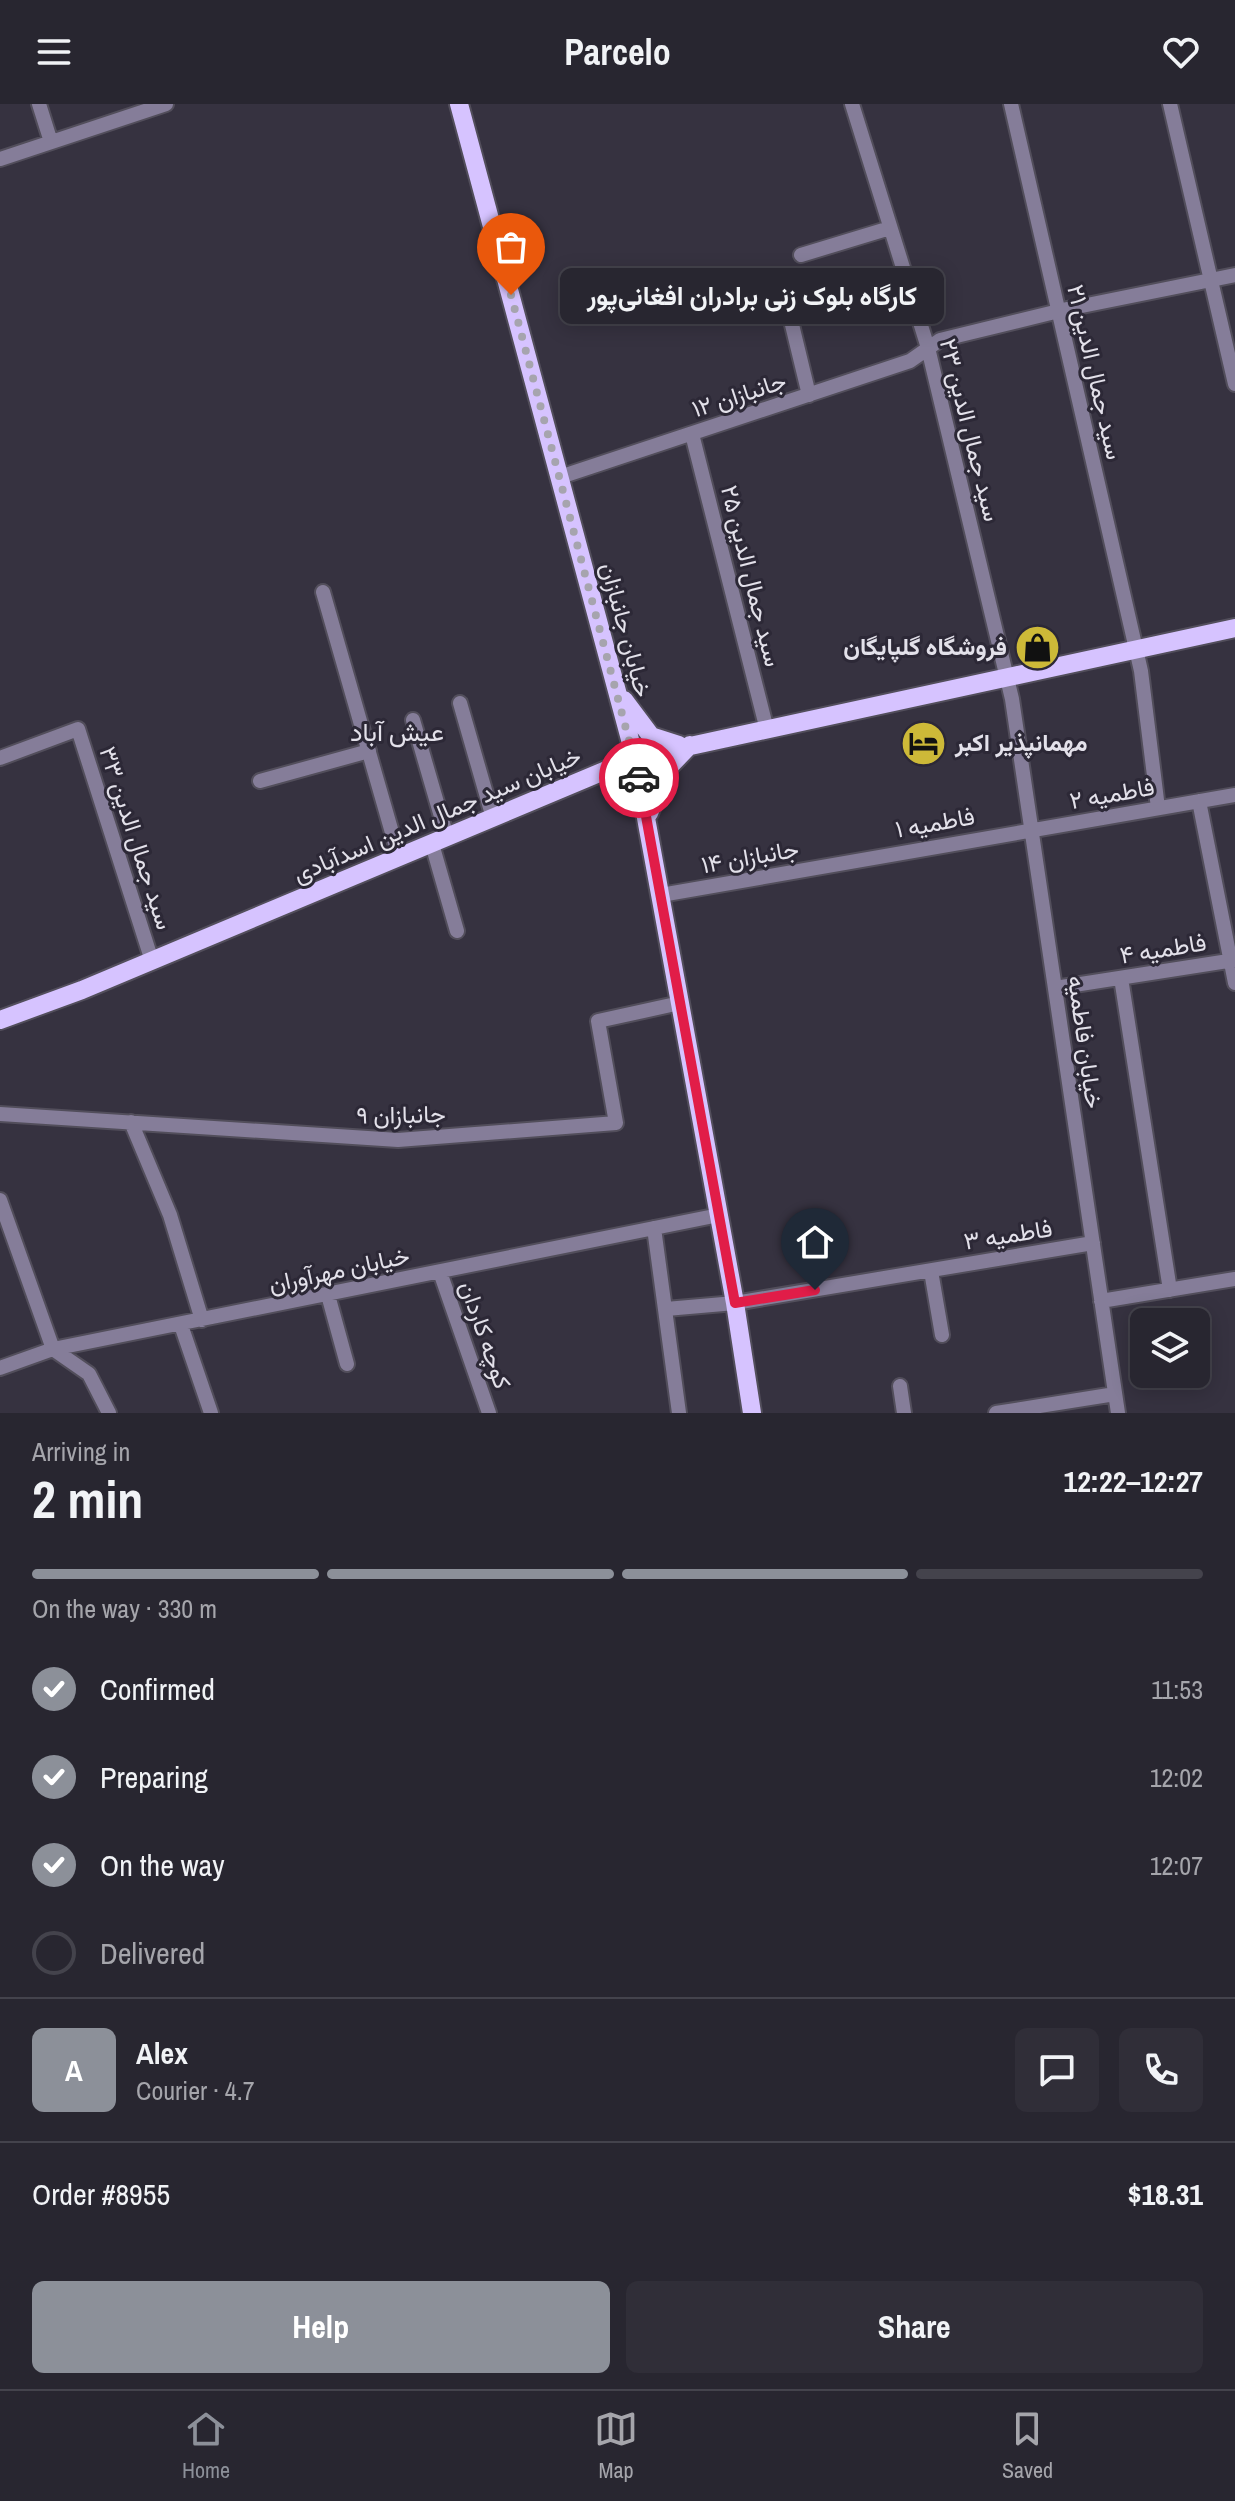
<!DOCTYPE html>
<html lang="en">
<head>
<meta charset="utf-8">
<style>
	:root { --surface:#282630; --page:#302e38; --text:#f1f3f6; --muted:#a5a5ab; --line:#44434c; --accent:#8c9099 }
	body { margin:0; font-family:"Archivo Narrow",Vazirmatn,sans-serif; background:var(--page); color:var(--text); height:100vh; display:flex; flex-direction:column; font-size:30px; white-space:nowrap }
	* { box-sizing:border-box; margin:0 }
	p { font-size:26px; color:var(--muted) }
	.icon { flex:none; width:44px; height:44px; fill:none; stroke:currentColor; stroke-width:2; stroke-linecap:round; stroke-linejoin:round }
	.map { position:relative; height:1309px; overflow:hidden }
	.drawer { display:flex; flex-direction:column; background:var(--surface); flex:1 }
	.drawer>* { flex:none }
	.tools { position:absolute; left:1130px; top:1204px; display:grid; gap:16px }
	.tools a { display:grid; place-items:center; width:80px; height:80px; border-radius:12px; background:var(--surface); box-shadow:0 4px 20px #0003,0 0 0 2px var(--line); font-size:40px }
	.pin { position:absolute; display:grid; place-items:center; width:68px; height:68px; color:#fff; margin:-82px -34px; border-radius:50% 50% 50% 0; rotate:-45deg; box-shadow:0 0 8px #0007 }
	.pin .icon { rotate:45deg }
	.courier { position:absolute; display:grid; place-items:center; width:80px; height:80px; margin:-40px; border:6px solid #e11d48; border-radius:50%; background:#fff; color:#222; box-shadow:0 2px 10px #0007 }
	.bubble { position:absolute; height:56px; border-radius:12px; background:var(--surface); box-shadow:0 4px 20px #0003,0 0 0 2px var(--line); font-size:26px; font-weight:700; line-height:56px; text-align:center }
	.head em { font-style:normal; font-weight:700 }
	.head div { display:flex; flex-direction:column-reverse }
	.head { display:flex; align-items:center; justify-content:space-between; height:136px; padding:0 32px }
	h1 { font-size:52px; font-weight:700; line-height:60px }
	.bar { display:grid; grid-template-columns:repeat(4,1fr); gap:12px 8px; align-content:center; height:96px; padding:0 32px }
	.bar i { height:10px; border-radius:6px; background:var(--line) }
	.bar .active { background:var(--accent) }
	.bar p { grid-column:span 4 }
	.line { display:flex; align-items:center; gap:20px; padding:0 32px; border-top:2px solid var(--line) }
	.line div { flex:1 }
	.round { display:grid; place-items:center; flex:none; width:84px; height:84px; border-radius:12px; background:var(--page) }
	ol { padding:0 32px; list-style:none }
	li { display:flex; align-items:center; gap:24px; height:88px }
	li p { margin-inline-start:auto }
	li .icon { padding:8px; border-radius:50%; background:var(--accent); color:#fff; stroke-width:4 }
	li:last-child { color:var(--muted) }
	li i { width:44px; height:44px; border:4px solid var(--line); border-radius:50% }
	.cta { display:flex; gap:16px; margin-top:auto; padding:16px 32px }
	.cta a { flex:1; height:92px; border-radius:12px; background:var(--accent); color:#fff; font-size:32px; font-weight:700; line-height:92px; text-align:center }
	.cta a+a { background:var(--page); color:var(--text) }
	header { display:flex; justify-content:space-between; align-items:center; height:104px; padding:0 32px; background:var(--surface); font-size:36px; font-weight:700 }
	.tabs { display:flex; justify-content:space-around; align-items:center; height:112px; border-top:2px solid var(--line); background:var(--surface); font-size:22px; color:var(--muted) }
	.tabs a { display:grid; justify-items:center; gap:4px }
	.tabs .active { color:var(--accent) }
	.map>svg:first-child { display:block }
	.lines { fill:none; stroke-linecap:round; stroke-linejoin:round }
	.minor-casing { stroke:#524e5b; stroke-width:18 }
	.major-casing { stroke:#524e5b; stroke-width:22 }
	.minor { stroke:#857d99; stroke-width:14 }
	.major { stroke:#d6c3ff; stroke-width:18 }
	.done { stroke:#a6a4ae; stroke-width:8; stroke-dasharray:0 14.4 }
	.route { stroke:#e11d48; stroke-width:10 }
	.labels { text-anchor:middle; stroke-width:6; stroke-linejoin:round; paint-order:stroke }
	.street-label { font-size:24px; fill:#e3e1ea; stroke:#2c2836 }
	.poi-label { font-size:24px; font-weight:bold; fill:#e3e1ea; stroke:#2c2836; text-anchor:end }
	.neighbourhood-label { font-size:26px; fill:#e3e1ea; stroke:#2c2836 }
</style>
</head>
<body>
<header><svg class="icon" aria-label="menu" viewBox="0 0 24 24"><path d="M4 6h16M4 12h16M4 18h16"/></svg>Parcelo<svg class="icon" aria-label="heart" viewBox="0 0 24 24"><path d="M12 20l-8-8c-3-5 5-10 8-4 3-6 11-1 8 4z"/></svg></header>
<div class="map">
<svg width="1235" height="1309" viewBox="0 0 1235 1309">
	<rect width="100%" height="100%" fill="#363240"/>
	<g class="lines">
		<defs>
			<path id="minor" d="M39 0 51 38
				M852 0 928 244 1012 595 1118 1309
				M1011 0 1141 567 1158 704
				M1170 0 1235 280
				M0 55 166 0
				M801 151 890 124
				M787 200 809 291
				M692 330 767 626
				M560 373 910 257 940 236 1067 205 1235 171
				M323 488 399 753
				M460 599 493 714
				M413 616 447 733
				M0 654 78 625 152 857
				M260 677 369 647
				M1199 697 1235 879
				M432 740 457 827
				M661 791 1235 691
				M1121 874 1170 1186
				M1055 884 1235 856
				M0 1010 398 1036 616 1019 598 917 680 899
				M131 1018 170 1111 202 1216
				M0 1096 53 1245
				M654 1124 679 1309
				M931 1167 942 1231
				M440 1168 489 1309
				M328 1191 347 1260
				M1101 1197 1235 1175
				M666 1205 735 1199 1093 1139
				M181 1221 211 1309
				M53 1245 89 1270 109 1309
				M0 1264 53 1245 719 1111
				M900 1282 904 1309
				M996 1309 1115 1290"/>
			<path id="major" d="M459 0 635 654 735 1199 752 1309
				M624 596 651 632 679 641
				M649 709 667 665 690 641
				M0 916 82 886 635 654 1235 524"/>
		</defs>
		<use href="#minor" class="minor-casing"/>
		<use href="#major" class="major-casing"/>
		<use href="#minor" class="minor"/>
		<use href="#major" class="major"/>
	</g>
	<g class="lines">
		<path class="done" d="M511 191 639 674"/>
		<path class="route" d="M639 674 735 1199 815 1186"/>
	</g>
	<defs>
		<symbol id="shop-disc" viewBox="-11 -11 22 22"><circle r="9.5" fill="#cdb938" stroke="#2c2836"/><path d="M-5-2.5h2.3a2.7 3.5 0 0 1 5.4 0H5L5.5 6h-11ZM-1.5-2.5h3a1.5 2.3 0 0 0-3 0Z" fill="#111"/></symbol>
		<symbol id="hotel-disc" viewBox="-11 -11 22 22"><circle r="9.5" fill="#cdb938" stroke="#2c2836"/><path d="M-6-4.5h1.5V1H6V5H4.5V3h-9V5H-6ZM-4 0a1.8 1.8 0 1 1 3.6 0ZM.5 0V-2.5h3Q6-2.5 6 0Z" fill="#111"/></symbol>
	</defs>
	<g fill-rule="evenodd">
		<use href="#shop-disc" x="1012" y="518" width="51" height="51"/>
		<use href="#hotel-disc" x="898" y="614" width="51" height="51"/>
	</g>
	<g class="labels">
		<g class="street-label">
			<text transform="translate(1095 268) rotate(77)" y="8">سید جمال الدین ۲۱</text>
			<text transform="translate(739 291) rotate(-18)" y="8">جانبازان ۱۲</text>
			<text transform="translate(970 326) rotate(76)" y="8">سید جمال الدین ۲۳</text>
			<text transform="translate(751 472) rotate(76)" y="8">سید جمال الدین ۲۵</text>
			<text transform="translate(626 526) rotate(75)" y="8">خیابان جانبازان</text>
			<text transform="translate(1112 690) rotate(-10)" y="8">فاطمیه ۲</text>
			<text transform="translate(437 711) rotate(-23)" y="8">خیابان سید جمال الدین اسدآبادی</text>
			<text transform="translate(935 719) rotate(-10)" y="8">فاطمیه ۱</text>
			<text transform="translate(136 734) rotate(72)" y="8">سید جمال الدین ۳۳</text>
			<text transform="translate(750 753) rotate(-10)" y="8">جانبازان ۱۴</text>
			<text transform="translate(1163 845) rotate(-9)" y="8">فاطمیه ۴</text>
			<text transform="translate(1085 938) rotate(82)" y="8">خیابان فاطمیه</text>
			<text transform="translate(401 1011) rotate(-1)" y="8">جانبازان ۹</text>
			<text transform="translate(1008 1131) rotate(-9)" y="8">فاطمیه ۳</text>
			<text transform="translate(339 1166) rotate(-12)" y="8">خیابان مهرآوران</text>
			<text transform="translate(485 1231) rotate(71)" y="8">کوچه کاردان</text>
		</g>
		<g class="poi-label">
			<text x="1007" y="551">فروشگاه گلپایگان</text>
			<text x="955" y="647" text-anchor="start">مهمانپذیر اکبر</text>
		</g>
		<g class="neighbourhood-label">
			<text x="397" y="637">عیش آباد</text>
		</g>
	</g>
</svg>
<div class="tools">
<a><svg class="icon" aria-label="layers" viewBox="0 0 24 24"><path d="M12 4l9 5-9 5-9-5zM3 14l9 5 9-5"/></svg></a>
</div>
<div class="pin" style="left:511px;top:191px;background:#ea580c"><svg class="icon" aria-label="bag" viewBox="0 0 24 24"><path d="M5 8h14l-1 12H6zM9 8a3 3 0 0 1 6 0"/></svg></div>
<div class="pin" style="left:815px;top:1186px;background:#1f2937"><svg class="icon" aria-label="home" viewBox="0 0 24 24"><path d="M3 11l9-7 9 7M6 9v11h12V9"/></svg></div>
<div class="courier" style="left:639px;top:674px"><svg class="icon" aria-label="car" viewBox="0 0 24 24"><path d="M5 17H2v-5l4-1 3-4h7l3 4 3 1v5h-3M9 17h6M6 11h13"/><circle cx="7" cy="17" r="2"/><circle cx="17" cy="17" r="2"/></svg></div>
<div class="bubble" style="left:560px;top:164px;width:384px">کارگاه بلوک زنی برادران افغانی‌پور</div>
</div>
<section class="drawer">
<div class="head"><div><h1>2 min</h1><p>Arriving in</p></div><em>12:22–12:27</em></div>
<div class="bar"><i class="active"></i><i class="active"></i><i class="active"></i><i></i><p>On the way · 330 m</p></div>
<ol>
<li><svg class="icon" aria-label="check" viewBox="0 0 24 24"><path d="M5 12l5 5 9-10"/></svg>Confirmed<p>11:53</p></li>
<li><svg class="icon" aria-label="check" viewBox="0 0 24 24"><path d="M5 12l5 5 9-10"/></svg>Preparing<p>12:02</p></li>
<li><svg class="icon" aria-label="check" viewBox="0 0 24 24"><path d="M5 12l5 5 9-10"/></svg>On the way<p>12:07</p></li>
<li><i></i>Delivered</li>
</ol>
<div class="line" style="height:144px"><b class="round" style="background:var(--accent);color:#fff">A</b><div><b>Alex</b><p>Courier · 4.7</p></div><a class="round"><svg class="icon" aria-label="chat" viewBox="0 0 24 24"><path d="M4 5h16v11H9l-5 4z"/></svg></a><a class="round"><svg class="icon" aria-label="phone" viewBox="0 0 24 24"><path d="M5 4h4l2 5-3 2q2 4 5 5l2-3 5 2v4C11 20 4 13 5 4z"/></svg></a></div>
<div class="line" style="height:104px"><div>Order #8955</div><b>$18.31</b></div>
<div class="cta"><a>Help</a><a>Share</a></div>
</section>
<nav class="tabs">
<a class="active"><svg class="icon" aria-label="home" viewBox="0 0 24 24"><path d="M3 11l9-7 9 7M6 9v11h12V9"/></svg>Home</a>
<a><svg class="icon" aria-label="map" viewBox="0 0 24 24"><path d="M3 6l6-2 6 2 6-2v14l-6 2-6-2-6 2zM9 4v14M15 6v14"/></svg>Map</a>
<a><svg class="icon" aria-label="saved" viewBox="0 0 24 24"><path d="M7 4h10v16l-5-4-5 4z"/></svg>Saved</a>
</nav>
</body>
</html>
